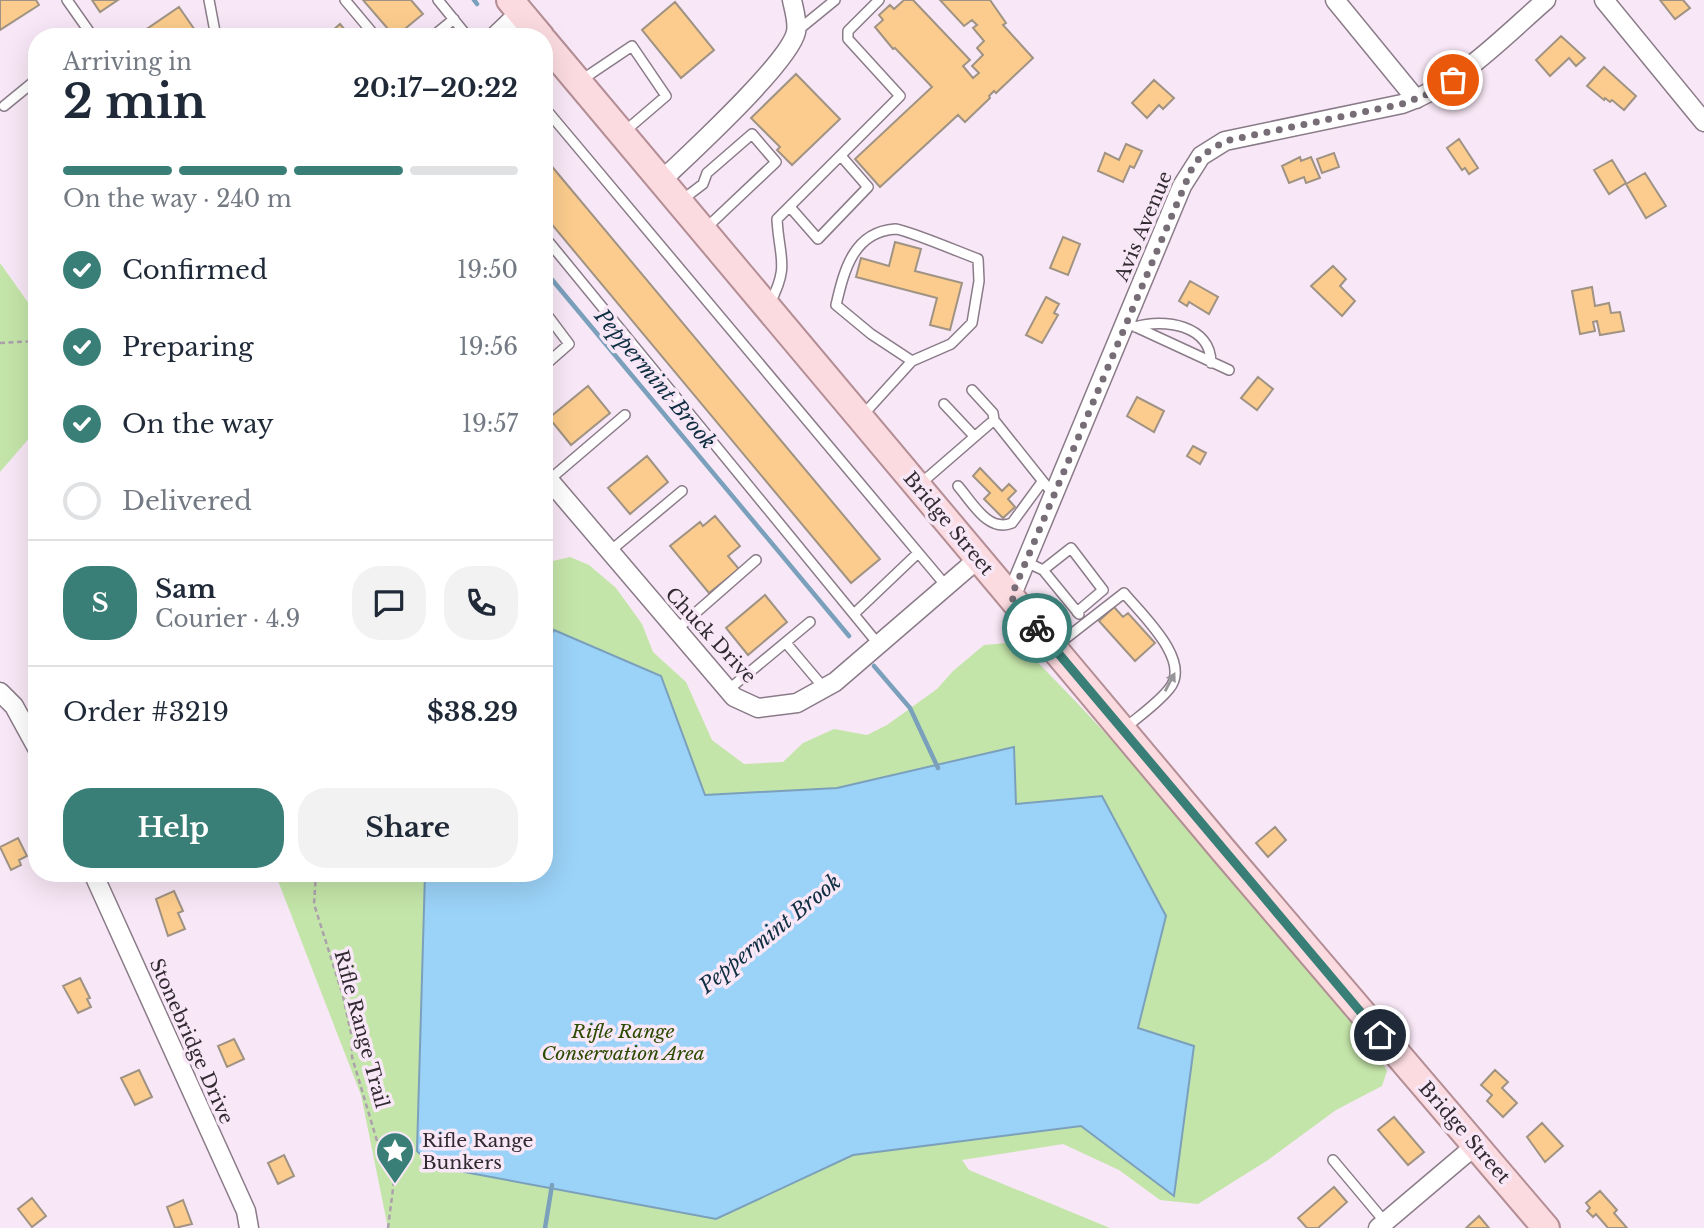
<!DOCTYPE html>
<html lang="en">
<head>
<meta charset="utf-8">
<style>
	:root { --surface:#fff; --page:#f2f2f3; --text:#1f2937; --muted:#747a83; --line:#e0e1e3; --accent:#397f77 }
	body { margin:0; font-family:"Libre Baskerville",serif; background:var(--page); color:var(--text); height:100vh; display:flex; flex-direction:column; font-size:26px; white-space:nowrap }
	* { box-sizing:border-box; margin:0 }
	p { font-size:23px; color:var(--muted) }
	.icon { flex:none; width:38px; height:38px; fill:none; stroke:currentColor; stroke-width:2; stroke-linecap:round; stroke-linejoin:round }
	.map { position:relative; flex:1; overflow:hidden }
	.panel { position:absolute; left:28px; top:28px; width:525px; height:854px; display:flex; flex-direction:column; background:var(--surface); border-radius:28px; box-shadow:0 7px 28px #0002 }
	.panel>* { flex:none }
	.pin { position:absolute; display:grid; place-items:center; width:60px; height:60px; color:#fff; margin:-30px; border:4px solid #fff; border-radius:50%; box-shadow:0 2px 7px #0007 }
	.courier { position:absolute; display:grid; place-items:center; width:70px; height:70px; margin:-35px; border:5px solid #397f77; border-radius:50%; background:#fff; color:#222; box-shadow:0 2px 9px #0007 }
	.headline em { font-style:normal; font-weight:700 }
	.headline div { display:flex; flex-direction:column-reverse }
	.headline { display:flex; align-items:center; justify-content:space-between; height:119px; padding:0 35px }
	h1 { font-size:46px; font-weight:700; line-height:52px }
	.bar { display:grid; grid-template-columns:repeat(4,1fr); gap:10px 7px; align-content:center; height:84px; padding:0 35px }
	.bar i { height:9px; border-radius:5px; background:var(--line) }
	.bar .on { background:var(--accent) }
	.bar p { grid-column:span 4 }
	.line { display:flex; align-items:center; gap:18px; padding:0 35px; border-top:2px solid var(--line) }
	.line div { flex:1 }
	.round { display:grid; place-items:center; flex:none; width:74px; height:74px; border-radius:28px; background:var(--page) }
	ol { padding:0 35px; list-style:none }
	li { display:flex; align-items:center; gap:21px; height:77px }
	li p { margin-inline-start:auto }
	li .icon { padding:7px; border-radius:50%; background:var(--accent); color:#fff; stroke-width:4 }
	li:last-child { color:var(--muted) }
	li i { width:38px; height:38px; border:4px solid var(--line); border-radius:50% }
	.action { display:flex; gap:14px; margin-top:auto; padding:14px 35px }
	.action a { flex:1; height:80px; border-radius:28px; background:var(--accent); color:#fff; font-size:28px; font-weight:700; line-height:80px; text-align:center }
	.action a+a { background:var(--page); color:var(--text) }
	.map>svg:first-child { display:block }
	.green { fill:#c4e5a9 }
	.water { fill:#9bd2f7; stroke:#7ba0bc; stroke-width:2 }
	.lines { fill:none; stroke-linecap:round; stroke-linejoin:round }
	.stream { stroke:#7ba0bc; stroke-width:4.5 }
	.building { fill:#fbcc8d; stroke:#a09384; stroke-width:2 }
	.lane-casing { stroke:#8a7b88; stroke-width:12 }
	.street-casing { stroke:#8a7b88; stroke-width:21 }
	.primary-casing { stroke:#b38e95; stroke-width:30 }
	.path { stroke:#aca0ab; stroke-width:2.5; stroke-dasharray:5 3.5; stroke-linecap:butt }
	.lane { stroke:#fff; stroke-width:9 }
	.street { stroke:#fff; stroke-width:18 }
	.primary { stroke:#fbdbe0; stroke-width:26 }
	.oneway { fill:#989598 }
	.done { stroke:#776d76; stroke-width:7; stroke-dasharray:0 12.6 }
	.route { stroke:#397f77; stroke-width:9 }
	.labels { text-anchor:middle; stroke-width:7; stroke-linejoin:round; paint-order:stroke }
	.street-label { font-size:19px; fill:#312b31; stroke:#f8e7f6 }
	.park-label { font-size:19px; font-style:italic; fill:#2c4a01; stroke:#f8e7f6 }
	.poi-label { font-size:19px; fill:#312b31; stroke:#f8e7f6; text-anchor:start }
	.water-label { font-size:21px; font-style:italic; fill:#0e2e41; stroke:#f8e7f6 }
</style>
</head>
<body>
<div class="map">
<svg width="1704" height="1228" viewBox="0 0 1704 1228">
	<rect width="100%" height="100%" fill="#f8e7f6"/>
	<path class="green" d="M0 263 37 315V429L0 472Z
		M570 557 589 565 616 588 642 624 653 652 686 682 712 740 744 764 783 762 803 743 834 729 867 735 887 725 937 689 953 671 984 645 1017 642C1145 767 1256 908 1372 1044L1387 1071 1382 1086 1336 1110 1268 1160 1198 1204 1160 1200 1119 1170 1063 1144 962 1160 969 1170 1110 1228H388L361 1095 275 873H544V571L553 561Z"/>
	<path class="water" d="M554 630 661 676 705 795 837 788 1014 747 1016 804 1102 796 1166 916 1138 1028 1194 1046 1174 1196 1081 1126 853 1155 716 1219 432 1166 417 1151 425 873H544V648Z"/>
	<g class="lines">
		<path class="stream" d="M474 0 477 4
			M544 270 849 636
			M874 666 910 708 938 768
			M545 1228 552 1185"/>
	</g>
	<path class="building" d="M0 0H36L39 5 0 30Z
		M92 0H118L100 12Z
		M363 0H411L423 14 395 37Z
		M904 0H913L970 60 963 66 973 78 979 73 972 66 983 55 977 48 984 41 973 28 977 25 972 20 964 26 940 0H990L1006 23 1003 25 1033 58 996 93 994 91 989 96 990 98 965 122 958 115 880 187 855 159 932 87 895 48 893 49 875 27 883 20 879 15 890 5 894 9Z
		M1660 0H1683L1690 8 1675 19Z
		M675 2 714 50 681 78 642 30Z
		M179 7 199 36 135 37Z
		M340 24 351 37H325Z
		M1561 36 1585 58 1576 66 1569 58 1550 76 1536 60Z
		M1604 67 1636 96 1624 110 1612 100 1610 102 1605 98 1604 100 1587 86Z
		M796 74 840 119 792 165 777 150 780 147 751 118Z
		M1154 80 1174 98 1163 109 1159 105 1147 118 1132 103Z
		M1459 139 1478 168 1469 174 1465 168 1462 170 1447 148Z
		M1126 144 1142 151 1134 168 1130 166 1123 182 1098 171 1105 153 1119 160Z
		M1334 153 1339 167 1322 173 1317 159Z
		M544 157 880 559 851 583 544 215Z
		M1300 157 1301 161 1311 157 1320 178 1306 183 1304 177 1289 183 1282 166Z
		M1612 160 1626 183 1609 194 1594 170Z
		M1645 173 1666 206 1646 218 1626 184Z
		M1063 237 1080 244 1068 275 1050 268Z
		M895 242 921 249 915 271 962 283 950 330 930 325 937 298 856 277 861 258 889 266Z
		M1333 266 1346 279 1340 286 1355 301 1342 316 1311 286Z
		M1190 281 1218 297 1209 314 1189 302 1187 306 1179 301Z
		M1592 287 1595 306 1609 303 1611 313 1620 312 1624 331 1600 335 1597 321 1593 322 1595 331 1580 334 1572 291Z
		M1046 297 1059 304 1054 313 1058 315 1042 343 1026 335Z
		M1258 377 1273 389 1257 410 1241 398Z
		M588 386 610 413 571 445 549 418Z
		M1137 397 1164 411 1154 432 1127 416Z
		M1193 446 1206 453 1200 464 1187 456Z
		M647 456 668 482 630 514 608 488Z
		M980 468 1002 491 1009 484 1016 491 1008 499 1015 507 1003 518 984 499 990 493 973 476Z
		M715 516 740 546 728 556 739 569 709 593 670 546 700 522 703 526Z
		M765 595 787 622 748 655 726 628Z
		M1114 607 1123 617 1128 613 1155 643 1135 661 1099 621Z
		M1275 827 1286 840 1268 857 1256 843Z
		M18 838 27 856 19 860 21 865 11 870 0 847Z
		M174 891 183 911 178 913 185 929 168 936 156 899Z
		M80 978 90 998 87 999 91 1007 78 1013 63 986Z
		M234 1039 244 1059 227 1067 218 1046Z
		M139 1070 152 1097 135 1105 121 1078Z
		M1495 1070 1508 1082 1502 1088 1517 1103 1503 1117 1487 1101 1492 1095 1481 1085Z
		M1394 1117 1424 1152 1408 1165 1378 1130Z
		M1542 1123 1563 1146 1545 1162 1527 1137Z
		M284 1155 294 1176 278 1184 268 1163Z
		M1334 1187 1347 1202 1318 1228H1307L1298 1218Z
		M1600 1191 1617 1210 1614 1213 1627 1228H1608L1596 1214 1593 1217 1587 1211 1590 1208 1586 1203Z
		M32 1198 46 1216 32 1227 18 1209Z
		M183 1200 192 1224 175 1228 167 1207Z
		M1479 1216 1489 1228H1466Z"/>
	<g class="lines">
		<defs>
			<path id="lane" d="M67 0 93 37
				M209 0 216 37
				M345 0 376 37
				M438 0 468 37
				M797 31 835 0
				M432 37 454 19
				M580 81 632 46 666 96 624 132
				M4 106 37 79
				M544 107 947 587
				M682 200 703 184 707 173 752 134 776 162 704 230
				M790 207 818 239 868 187 841 156
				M544 236 879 645
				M770 303C790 265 779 258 777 219L900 96 848 39V31L879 0
				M1125 322 1229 370
				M1135 327C1164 318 1211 325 1211 363
				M544 366 569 344 548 316
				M972 390 993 413 994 420
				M944 404 974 436
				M862 416 912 361 951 344 972 323 979 281 978 259C964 254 905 229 895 229 853 232 844 271 836 305L871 334 912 361
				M549 480 625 415
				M919 485 994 420 1053 494
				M958 486C972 502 988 533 1012 523L1042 482
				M609 552 682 491
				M1026 562 1043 570 1079 614
				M1043 570 1071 548 1103 590 1077 612
				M855 613 918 553
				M676 630 756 560
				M786 643 824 688
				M1056 646 1124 593C1141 614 1193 661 1169 689 1157 704 1139 716 1124 729
				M728 690 810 622
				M1333 1160 1385 1222"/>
			<path id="street" d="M1335 0 1416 99
				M1604 0 1704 122
				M494 37 520 12
				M661 181C688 155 789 63 796 32 798 22 794 10 792 0
				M544 474 734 697 758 708 797 703 835 682 979 558
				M1011 597 1182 186 1201 156 1225 141 1402 104C1459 85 1502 38 1546 0
				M0 692 14 706 37 748
				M93 873 246 1211 249 1228
				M1378 1228 1476 1145"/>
			<path id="primary" d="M510 0 541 37
				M544 41 1224 851 1546 1228"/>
		</defs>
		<use href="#lane" class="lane-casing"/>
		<use href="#street" class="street-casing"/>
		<use href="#primary" class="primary-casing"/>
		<path class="path" d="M0 343 37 341
			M316 873 314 904 343 996 352 1038V1057L383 1161 395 1173 388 1228"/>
		<use href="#lane" class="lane"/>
		<use href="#street" class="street"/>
		<use href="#primary" class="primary"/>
	</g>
	<defs><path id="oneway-solid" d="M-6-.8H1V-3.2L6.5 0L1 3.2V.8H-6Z" transform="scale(1.75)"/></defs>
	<use class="oneway" href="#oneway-solid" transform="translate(1170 682) rotate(-62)"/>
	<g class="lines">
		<path class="done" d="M1037 628 1011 597 1192 168 1201 156 1225 141 1402 104 1431 93 1453 80"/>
		<path class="route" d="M1037 628 1380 1035"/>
	</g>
	<defs>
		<symbol id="sight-pin" viewBox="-11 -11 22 30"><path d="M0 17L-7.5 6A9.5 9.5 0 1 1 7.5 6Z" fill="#397f77" stroke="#f8e7f6"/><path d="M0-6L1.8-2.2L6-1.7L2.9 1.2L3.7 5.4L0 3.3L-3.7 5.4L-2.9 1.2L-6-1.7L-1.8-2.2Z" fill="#fff"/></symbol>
	</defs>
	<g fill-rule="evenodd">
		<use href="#sight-pin" x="373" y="1129" width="44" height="60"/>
	</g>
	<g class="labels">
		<g class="street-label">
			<text transform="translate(1143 226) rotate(-67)" y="7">Avis Avenue</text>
			<text transform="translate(949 523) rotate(50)" y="7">Bridge Street</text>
			<text transform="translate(711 635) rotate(47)" y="7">Chuck Drive</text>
			<text transform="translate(362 1029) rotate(75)" y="7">Rifle Range Trail</text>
			<text transform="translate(192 1041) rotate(66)" y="7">Stonebridge Drive</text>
			<text transform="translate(1465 1132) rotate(49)" y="7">Bridge Street</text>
		</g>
		<g class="park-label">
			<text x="623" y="1038">Rifle Range<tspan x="623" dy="22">Conservation Area</tspan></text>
		</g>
		<g class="poi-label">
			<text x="422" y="1147">Rifle Range<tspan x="422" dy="22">Bunkers</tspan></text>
		</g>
		<g class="water-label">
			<text transform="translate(655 379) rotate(50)" y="7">Peppermint Brook</text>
			<text transform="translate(770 934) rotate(-39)" y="7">Peppermint Brook</text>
		</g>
	</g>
</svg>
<div class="pin" style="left:1453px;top:80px;background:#ea580c"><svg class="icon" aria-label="bag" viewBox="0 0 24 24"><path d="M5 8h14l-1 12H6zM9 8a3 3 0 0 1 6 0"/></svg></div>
<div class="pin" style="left:1380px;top:1035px;background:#1f2937"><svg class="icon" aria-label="home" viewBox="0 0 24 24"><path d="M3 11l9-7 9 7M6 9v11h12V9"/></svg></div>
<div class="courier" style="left:1037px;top:628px"><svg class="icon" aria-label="bike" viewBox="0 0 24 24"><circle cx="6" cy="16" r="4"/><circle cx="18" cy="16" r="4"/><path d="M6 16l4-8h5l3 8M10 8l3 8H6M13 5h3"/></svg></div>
<section class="panel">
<div class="headline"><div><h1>2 min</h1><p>Arriving in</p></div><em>20:17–20:22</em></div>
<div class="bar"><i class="on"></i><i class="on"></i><i class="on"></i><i></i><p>On the way · 240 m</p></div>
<ol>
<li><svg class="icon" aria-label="check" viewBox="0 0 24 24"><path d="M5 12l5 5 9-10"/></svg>Confirmed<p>19:50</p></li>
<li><svg class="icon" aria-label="check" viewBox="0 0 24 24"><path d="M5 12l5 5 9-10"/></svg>Preparing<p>19:56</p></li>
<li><svg class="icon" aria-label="check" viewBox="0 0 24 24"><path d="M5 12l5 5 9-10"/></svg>On the way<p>19:57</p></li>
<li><i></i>Delivered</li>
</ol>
<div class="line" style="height:126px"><b class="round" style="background:var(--accent);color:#fff">S</b><div><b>Sam</b><p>Courier · 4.9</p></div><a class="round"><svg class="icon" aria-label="chat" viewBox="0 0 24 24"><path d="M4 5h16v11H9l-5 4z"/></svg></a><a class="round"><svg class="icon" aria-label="phone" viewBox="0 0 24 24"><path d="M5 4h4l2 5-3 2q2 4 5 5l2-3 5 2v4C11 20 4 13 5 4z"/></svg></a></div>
<div class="line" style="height:91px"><div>Order #3219</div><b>$38.29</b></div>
<div class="action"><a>Help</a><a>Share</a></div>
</section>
</div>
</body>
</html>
